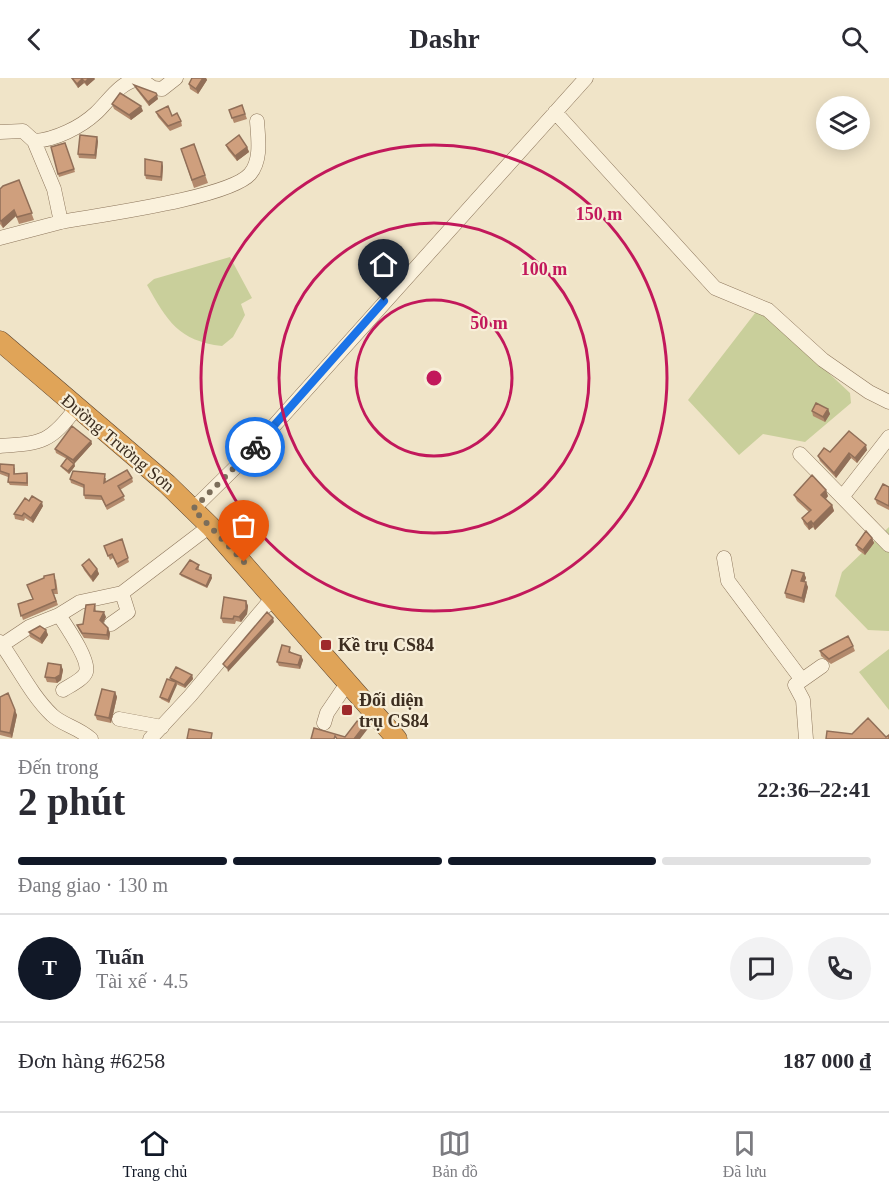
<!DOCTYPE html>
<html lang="vi">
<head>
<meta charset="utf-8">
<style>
	:root { --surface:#fff; --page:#f2f2f3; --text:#2b2b33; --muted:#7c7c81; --line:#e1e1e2; --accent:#111827 }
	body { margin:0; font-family:"Times New Roman",serif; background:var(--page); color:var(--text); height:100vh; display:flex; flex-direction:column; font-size:22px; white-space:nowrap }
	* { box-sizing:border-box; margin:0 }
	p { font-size:20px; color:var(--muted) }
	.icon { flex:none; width:33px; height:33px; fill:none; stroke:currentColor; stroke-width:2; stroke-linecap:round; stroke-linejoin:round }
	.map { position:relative; height:661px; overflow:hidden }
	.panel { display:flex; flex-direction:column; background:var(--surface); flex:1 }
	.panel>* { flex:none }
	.tools { position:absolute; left:816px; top:18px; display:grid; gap:12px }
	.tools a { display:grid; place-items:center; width:54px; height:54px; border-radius:50%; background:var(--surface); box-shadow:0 3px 15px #0003; font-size:30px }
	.pin { position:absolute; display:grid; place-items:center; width:51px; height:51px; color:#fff; margin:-62px -26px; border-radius:50% 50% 50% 0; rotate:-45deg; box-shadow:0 0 6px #0007 }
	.pin .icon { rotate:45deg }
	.courier { position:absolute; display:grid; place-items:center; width:60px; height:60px; margin:-30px; border:4px solid #1a73e8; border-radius:50%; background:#fff; color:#222; box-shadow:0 2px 8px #0007 }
	.head em { font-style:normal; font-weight:800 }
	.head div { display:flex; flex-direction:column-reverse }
	.head { display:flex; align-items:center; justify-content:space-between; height:102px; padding:0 18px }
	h1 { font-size:39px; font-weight:800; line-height:45px }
	.bar { display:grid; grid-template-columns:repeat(4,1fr); gap:9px 6px; align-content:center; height:72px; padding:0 18px }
	.bar i { height:8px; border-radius:4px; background:var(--line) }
	.bar .current { background:var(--accent) }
	.bar p { grid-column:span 4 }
	.line { display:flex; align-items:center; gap:15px; padding:0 18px; border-top:2px solid var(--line) }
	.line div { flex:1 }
	.round { display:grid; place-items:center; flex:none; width:63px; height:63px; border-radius:32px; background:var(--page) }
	header { display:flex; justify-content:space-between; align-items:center; height:78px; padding:0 18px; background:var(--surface); font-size:27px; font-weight:800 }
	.tab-bar { display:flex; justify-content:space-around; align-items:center; height:84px; border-top:2px solid var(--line); background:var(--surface); font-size:16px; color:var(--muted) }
	.tab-bar a { display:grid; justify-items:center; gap:3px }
	.tab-bar .current { color:var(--accent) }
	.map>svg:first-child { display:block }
	.green { fill:#c9cf9b }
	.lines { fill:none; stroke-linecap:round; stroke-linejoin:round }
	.minor-casing { stroke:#8d765c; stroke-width:15 }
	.highway-casing { stroke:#5b4430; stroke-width:21 }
	.minor { stroke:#faf1dc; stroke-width:14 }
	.highway { stroke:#e0a458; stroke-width:20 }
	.wall { fill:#b2896c }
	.shaded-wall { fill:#916f58 }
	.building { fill:#cf9f7d; stroke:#916f58; stroke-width:1.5 }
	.done { stroke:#7c6e5b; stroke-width:6; stroke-dasharray:0 10.8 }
	.route { stroke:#1a73e8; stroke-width:8 }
	.ring { fill:none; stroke:#c2185b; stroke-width:3 }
	.poi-dot { fill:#9e2a2b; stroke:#f7eed8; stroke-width:2 }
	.labels { text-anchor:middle; stroke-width:4.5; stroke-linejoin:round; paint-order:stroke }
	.street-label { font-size:18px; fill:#3d2e20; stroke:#f7eed8 }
	.poi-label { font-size:18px; font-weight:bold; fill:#3d2e20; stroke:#f7eed8; text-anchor:start }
	.centre { fill:#c2185b; stroke:#f7eed8; stroke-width:3 }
	.ring-label { font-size:18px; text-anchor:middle; font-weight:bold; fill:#c2185b; stroke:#f7eed8; stroke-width:4.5; stroke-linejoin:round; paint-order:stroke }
</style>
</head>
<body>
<header><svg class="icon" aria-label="back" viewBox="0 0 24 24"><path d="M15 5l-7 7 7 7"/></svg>Dashr<svg class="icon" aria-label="search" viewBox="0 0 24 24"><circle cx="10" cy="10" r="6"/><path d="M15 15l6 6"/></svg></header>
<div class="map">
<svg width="889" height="661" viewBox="0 0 889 661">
	<rect width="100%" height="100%" fill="#f0e4c8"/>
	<path class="green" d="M230 179 252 220 241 226 245 237 233 259 222 268C179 263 167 243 147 207L154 201Z
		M759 230 850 315 851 325 805 364 763 356 739 377 688 322Z
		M889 449V553L868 552 835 518 842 494Z
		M889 571V632L859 594Z"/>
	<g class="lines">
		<defs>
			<path id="minor" d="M555 34 715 210 768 232 823 282 869 314 889 324
				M0 54 23 53 34 63
				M61 144C98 137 229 120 250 96 262 82 258 59 257 43
				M0 160 61 144 54 111 34 63C55 62 81 49 96 35 109 23 120 3 140 1L153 10 162 11 176 0
				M0 368C42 365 50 365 76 330
				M800 376 889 467
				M843 418 889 359
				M193 431 246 379 586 0
				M724 480 728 503 802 602
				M59 537C66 548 90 582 86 594 84 601 69 608 63 612
				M111 546 128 534 122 515
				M0 564C17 587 31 617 52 637 62 647 78 649 91 661
				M2 567 29 549 59 537 80 524 122 515 210 448
				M119 641 162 649
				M324 645 327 635 348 604
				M150 661 190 618 274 518
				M806 661 803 622 795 607 822 588"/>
			<path id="highway" d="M0 263 167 406 210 448 397 661"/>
		</defs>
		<use href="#minor" class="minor-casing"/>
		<use href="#highway" class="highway-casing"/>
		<use href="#minor" class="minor"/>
		<use href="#highway" class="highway"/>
	</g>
	<path class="wall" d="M71 0H94L95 1 87 8 84 5 78 10Z
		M192 0H206L207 2 198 16 190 11 189 6Z
		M134 7 158 21 149 28 136 11Z
		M112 26 143 33 131 42 114 31Z
		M242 27 247 41 234 45 229 32Z
		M156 34 172 38 181 43 182 48 170 53 158 39Z
		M98 63 96 81 79 80 78 76Z
		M65 65 75 94 59 99 58 96Z
		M194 66 208 105 194 110 181 71Z
		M226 67 247 69 249 74 237 83 228 72Z
		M163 88 162 103 146 101 145 97Z
		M19 102 34 142 19 146 16 138 3 150 0 146V111Z
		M828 331 830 336 825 344 813 338 812 333Z
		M91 363 92 366 74 386 71 383 74 386 75 388 69 396 62 390 61 388 67 381 56 375 55 371Z
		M867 372 857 385 851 380 836 400 820 383 818 378 830 374Z
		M0 386 15 390V396L27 395 28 399V408L10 407 8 404V399L0 396Z
		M106 400V404L132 400 133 404 120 412 125 422 107 432 102 422 85 421 84 417V410L71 405 70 401Z
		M889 409V432L877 426 875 421Z
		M794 417 828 418 826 421 832 427 834 433 815 452 813 449 809 452 804 446 802 440 809 434 797 423Z
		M29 423 43 428 33 445 25 440 24 443 15 441 14 436Z
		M872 460 874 465 865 477 858 472 856 467Z
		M122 461 129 484 118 490 113 480 110 482 104 468Z
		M82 487 97 491 99 496 93 504 84 492Z
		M199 487V490L198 492 211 497 212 500 207 510 181 498 180 496Z
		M804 495 806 500 804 504 808 509 804 525 786 520 785 515Z
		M56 501 58 516H54L58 527 23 542 18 526 33 521Z
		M246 523 248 528 247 536 241 544 236 543 235 546 223 545 221 540Z
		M95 526 96 533 106 539 103 545 110 555 109 562 84 560 79 552 77 547 83 546Z
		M46 552 48 557 42 566 30 559 29 554Z
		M853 568 855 573 831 586 821 578 820 573Z
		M291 573V575L301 578 303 582 300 591 279 588 277 584Z
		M61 587 63 592 61 602 57 605 47 604 45 599Z
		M192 597 193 601 185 610 176 606 169 625 161 621 160 619 171 602 170 600Z
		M115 614 117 619 111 645 97 642 95 637Z
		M0 619 17 637 12 660 0 657Z"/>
	<path class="shaded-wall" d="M89 0H94L95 1 87 8 85 4Z
		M203 0H206L207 2 198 16 196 11Z
		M82 1 84 5 78 10 77 6Z
		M157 17 158 21 149 28 148 24Z
		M141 28 143 33 131 42 129 37Z
		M97 59 98 63 96 81 95 77Z
		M247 69 249 74 237 83 235 78Z
		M162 84 163 88 162 103 161 99Z
		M14 132 16 138 3 150 1 143Z
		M828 331 830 336 825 344 823 339Z
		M91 363 92 366 74 386 73 382Z
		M866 367 867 372 857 385 855 380Z
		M849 375 851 380 836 400 834 395Z
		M74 386 75 388 69 396 68 393Z
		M826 412 828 418 824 423 821 417Z
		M42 424 43 428 33 445 31 440Z
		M832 427 834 433 815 452 813 446Z
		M811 443 813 449 809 452 807 446Z
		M872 460 874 465 865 477 863 472Z
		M97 491 99 496 93 504 91 499Z
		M804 495 806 500 803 508 801 503Z
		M211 497 212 500 207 510 206 508Z
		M806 504 808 509 804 525 802 520Z
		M246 523 248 528 247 536 241 544 239 539Z
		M104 534 106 539 102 547 100 542Z
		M273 540 274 544 228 594 227 590Z
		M108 550 110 555 109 562 107 557Z
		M46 552 48 557 42 566 40 561Z
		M301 578 303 582 300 591 298 587Z
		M61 587 63 592 61 602 57 605 55 600Z
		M192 597 193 601 185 610 184 607Z
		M176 604 177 607 169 625 168 622Z
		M115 614 117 619 111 645 109 640Z
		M15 632 17 637 12 660 10 655Z
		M368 643 370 648 360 661H354Z"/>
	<path class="building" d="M72 0H89L85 4 82 1 77 6Z
		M192 0H203L196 11 189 6Z
		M134 7 156 15 157 17 148 24Z
		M120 15 141 28 129 37 112 26Z
		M242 27 245 36 232 40 229 32Z
		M168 28 172 38 177 35 181 43 168 48 156 34Z
		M80 57 97 59 95 77 78 76Z
		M239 57 247 69 235 78 226 67Z
		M65 65 74 91 58 96 51 69Z
		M194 66 205 97 192 102 181 71Z
		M145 81 162 84 161 99 145 97Z
		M19 102 32 135 17 139 14 132 1 143 0 142V111L3 108Z
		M816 325 828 331 823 339 812 333Z
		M72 348 91 363 73 382 55 371Z
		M849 353 866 367 855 380 849 375 834 395 818 378 824 370 830 374Z
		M67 380 74 386 68 393 61 388Z
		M0 386 14 387V396L27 395V405L8 404 9 396 0 393Z
		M127 392 132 400 118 408 124 418 106 428 101 418 84 417V407L70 401 73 393 105 396 104 405Z
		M812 397 826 412 821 417 832 427 813 446 811 443 807 446 802 440 811 432 794 417Z
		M883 406 889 409V428L875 421Z
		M32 418 42 424 31 440 24 435 22 438 14 436 25 420 29 423Z
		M866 453 872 460 863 472 856 467Z
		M122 461 128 480 117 486 112 476 108 478 104 468Z
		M89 481 97 491 91 499 82 487Z
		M190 482 199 487 196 491 211 497 206 508 180 496Z
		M792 492 804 495 801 503 806 504 802 520 785 515Z
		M54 496 56 511 52 512 56 523 21 538 18 526 33 521 27 507 44 500V498Z
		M224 519 246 523V531L239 539 234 538 233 541 221 540Z
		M95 526 94 533 104 534 100 542 108 550 107 557 82 555 77 547 83 546 86 527Z
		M267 534 273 540 227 590 223 586Z
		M40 548 46 552 40 561 29 554Z
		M848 558 853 568 829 581 820 573Z
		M282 567 290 569 289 574 301 578 298 587 277 584Z
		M48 585 61 587 60 597 55 600 45 599Z
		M176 589 192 597 184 607 170 600Z
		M167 601 176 604 168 622 160 619Z
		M102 611 115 614 109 640 95 637Z
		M8 615 15 632 10 655 0 653V619Z
		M361 638 368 643 354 661H337L335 658 334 661H311L314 650 345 659Z
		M868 640 886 659 889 657V661H826L827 653 852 656Z
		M189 651 212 655 211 661H187Z"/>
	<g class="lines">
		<path class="done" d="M244 484 193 431 255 369"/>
		<path class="route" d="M255 369 384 223"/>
	</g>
	<g class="ring">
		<circle cx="434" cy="300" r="78"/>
		<circle cx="434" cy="300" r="155"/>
		<circle cx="434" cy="300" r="233"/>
	</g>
	<g class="poi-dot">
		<rect x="320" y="561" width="12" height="12" rx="3"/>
		<rect x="341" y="626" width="12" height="12" rx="3"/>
	</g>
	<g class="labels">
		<g class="street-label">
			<text transform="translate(118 365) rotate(40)" y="6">Đường Trường Sơn</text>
		</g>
		<g class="poi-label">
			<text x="338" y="573">Kề trụ CS84</text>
			<text x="359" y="628">Đối diện<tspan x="359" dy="21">trụ CS84</tspan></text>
		</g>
	</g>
	<circle cx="434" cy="300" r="9" class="centre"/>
	<g class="ring-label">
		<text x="599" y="142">150 m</text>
		<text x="544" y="197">100 m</text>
		<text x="489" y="251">50 m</text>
	</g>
</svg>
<div class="tools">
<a><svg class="icon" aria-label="layers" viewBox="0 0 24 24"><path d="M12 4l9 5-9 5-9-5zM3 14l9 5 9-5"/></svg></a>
</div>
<div class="pin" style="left:244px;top:484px;background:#ea580c"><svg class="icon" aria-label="bag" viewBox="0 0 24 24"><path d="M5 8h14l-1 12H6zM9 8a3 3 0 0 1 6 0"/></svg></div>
<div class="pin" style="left:384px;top:223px;background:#1f2937"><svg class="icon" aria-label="home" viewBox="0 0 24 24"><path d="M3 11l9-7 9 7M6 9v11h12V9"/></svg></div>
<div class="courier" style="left:255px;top:369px"><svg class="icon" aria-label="bike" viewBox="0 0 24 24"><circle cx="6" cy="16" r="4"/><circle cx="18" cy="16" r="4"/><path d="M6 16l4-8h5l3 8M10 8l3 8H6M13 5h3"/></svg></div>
</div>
<section class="panel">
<div class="head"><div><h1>2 phút</h1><p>Đến trong</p></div><em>22:36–22:41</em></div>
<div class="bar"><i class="current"></i><i class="current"></i><i class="current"></i><i></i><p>Đang giao · 130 m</p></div>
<div class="line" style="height:108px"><b class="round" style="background:var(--accent);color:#fff">T</b><div><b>Tuấn</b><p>Tài xế · 4.5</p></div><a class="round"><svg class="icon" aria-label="chat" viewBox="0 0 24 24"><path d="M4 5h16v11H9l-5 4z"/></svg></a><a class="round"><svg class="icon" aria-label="phone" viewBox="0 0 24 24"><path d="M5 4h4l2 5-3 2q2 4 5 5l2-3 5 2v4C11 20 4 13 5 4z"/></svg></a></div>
<div class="line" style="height:78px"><div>Đơn hàng #6258</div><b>187 000 ₫</b></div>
</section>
<nav class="tab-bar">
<a class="current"><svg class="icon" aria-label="home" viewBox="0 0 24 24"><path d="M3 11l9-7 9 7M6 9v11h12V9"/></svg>Trang chủ</a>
<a><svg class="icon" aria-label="map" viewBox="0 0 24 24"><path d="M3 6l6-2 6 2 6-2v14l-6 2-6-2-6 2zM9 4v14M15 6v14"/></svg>Bản đồ</a>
<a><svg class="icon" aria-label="saved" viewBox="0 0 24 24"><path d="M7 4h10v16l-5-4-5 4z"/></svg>Đã lưu</a>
</nav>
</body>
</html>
